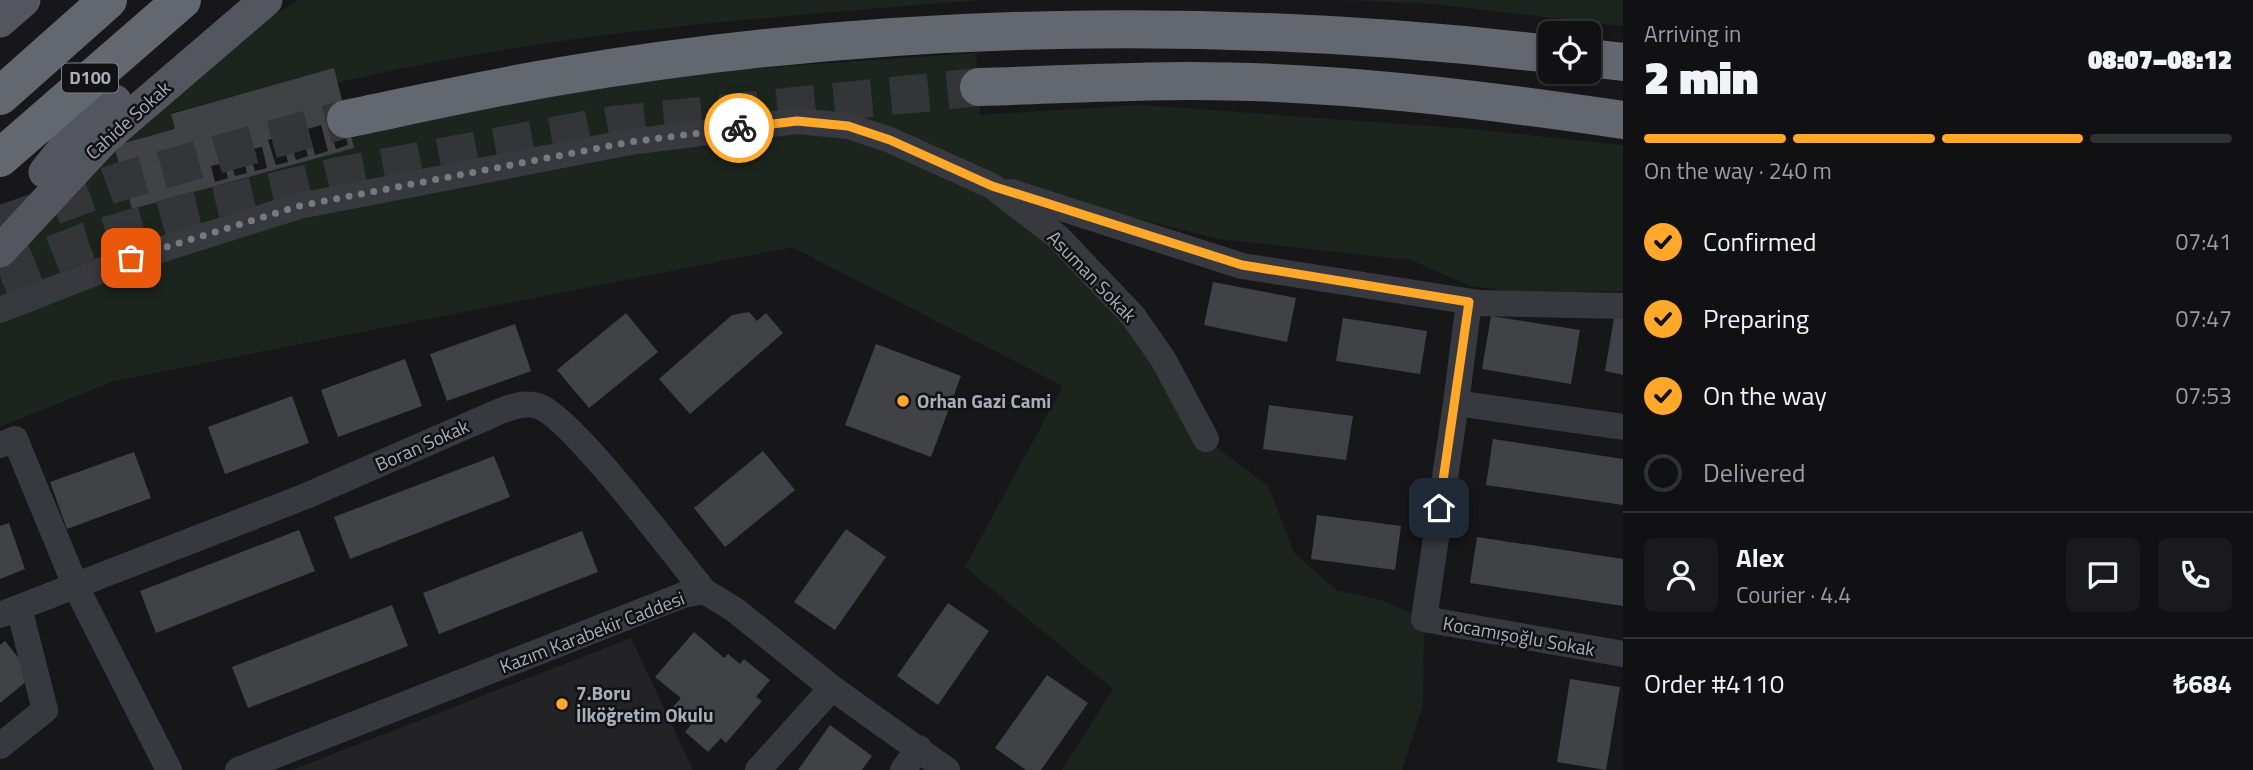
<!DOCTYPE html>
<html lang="en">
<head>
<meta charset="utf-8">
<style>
	:root { --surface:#111113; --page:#1a1a1c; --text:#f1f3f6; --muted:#9c9da0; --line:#303133; --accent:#ffa829 }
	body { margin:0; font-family:"Titillium Web",sans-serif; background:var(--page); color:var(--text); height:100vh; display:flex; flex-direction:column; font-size:26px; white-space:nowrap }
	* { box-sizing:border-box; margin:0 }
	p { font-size:23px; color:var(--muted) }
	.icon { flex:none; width:38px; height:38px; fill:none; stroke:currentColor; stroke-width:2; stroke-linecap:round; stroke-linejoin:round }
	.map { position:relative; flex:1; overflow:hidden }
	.side { display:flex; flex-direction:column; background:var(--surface); width:630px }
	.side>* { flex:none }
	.fabs { position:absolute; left:1538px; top:21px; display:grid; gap:14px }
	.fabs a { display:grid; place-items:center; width:63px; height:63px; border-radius:10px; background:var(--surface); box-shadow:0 4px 10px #0003,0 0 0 2px var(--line); font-size:35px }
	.pin { position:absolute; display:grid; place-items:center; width:60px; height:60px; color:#fff; margin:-30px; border-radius:14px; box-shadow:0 4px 10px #0006 }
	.courier { position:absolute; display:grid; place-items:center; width:70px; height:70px; margin:-35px; border:5px solid #ffa829; border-radius:50%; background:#fff; color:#222; box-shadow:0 2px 9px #0007 }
	.overview em { font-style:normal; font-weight:800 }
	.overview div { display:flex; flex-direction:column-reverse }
	.overview { display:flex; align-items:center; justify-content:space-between; height:119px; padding:0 21px }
	h1 { font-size:46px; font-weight:800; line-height:52px }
	.bar { display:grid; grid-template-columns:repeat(4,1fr); gap:10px 7px; align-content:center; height:84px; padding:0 21px }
	.bar i { height:9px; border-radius:5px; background:var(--line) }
	.bar .active { background:var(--accent) }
	.bar p { grid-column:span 4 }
	.line { display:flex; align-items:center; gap:18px; padding:0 21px; border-top:2px solid var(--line) }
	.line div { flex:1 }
	.round { display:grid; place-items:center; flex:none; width:74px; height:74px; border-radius:10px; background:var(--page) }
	ol { padding:0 21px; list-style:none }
	li { display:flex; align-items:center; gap:21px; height:77px }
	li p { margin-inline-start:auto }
	li .icon { padding:7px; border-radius:50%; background:var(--accent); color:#111; stroke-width:4 }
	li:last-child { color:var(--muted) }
	li i { width:38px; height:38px; border:4px solid var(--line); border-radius:50% }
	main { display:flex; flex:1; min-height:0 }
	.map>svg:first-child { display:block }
	.built { fill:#232326 }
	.green { fill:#1c251d }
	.building { fill:#414246; fill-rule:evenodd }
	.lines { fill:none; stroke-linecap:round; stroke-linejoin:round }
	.highway-tunnel { stroke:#343539; stroke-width:38; stroke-dasharray:38 19; stroke-linecap:butt }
	.minor { stroke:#37393e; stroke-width:26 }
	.major { stroke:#53565e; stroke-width:33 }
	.highway { stroke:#636770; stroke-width:38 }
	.done { stroke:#757a82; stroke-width:7; stroke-dasharray:0 12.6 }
	.route { stroke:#ffa829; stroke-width:9 }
	.poi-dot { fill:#ffa829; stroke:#121214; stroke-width:2.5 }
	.labels { text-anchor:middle; stroke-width:5; stroke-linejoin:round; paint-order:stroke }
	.shield { fill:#121214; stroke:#7b8088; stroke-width:2 }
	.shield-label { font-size:18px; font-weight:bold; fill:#a8afba }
	.street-label { font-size:19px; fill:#a8afba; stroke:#121214 }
	.poi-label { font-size:19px; font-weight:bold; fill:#a8afba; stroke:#121214; text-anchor:start }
</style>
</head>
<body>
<main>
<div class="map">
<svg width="1623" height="770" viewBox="0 0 1623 770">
	<rect width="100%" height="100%" fill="#171719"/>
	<path class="built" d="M631 638 693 770H292Z"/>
	<path class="green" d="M299 0H983C768 17 548 32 337 83L333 69 171 113 175 129 132 209 354 148 351 138C437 118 524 97 611 85 732 67 854 62 976 53L980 115 1140 105 1470 129 1623 145V291L1524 293 1470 286 1411 260 1219 239 1043 195 994 186 1098 277 1206 439 1269 487 1294 553 1336 590 1381 600 1424 619 1423 705 1402 770H1062L1113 689 965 567 1063 386 792 247 114 381 0 427V268L114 146 242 34Z
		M1343 0H1623V26L1435 4Z"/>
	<path class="building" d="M334 68 354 148 132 209 114 146 175 129 171 114ZM341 120 348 145 336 149 328 123ZM321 125 328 151 315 155 308 129ZM301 131 308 156 296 160 288 134ZM281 136 288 162 276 165 268 140ZM262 147 267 168 255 171 249 150ZM242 152 247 173 235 176 229 156ZM224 163 228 178 215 182 211 166Z
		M1213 282 1296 298 1287 342 1204 325Z
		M749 312 757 321 766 313 783 333 690 414 659 379 732 315Z
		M626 313 658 352 589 408 557 370Z
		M1491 316 1580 330 1571 384 1482 369Z
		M1343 318 1427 331 1420 374 1336 361Z
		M1614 318 1623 319V375L1605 371Z
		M515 324 531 371 447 401 430 354Z
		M876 344 961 376 931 457 845 425Z
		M405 359 422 406 338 437 321 390Z
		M292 396 309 443 225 474 208 427Z
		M1269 405 1353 416 1346 460 1263 449Z
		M1493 439 1623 459V505L1486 485Z
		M763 451 795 490 725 547 694 508Z
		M134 452 151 498 67 529 50 482Z
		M494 456 510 497 350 559 334 517Z
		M1317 515 1401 526 1395 570 1311 559Z
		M9 523 25 569 0 579V526Z
		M846 529 886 557 835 630 794 602Z
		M299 530 315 571 156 633 140 591Z
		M582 531 598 572 439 634 423 593Z
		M1477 537 1623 559V606L1470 583Z
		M948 603 989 631 938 705 897 676Z
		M392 605 408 646 248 708 232 667Z
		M694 632 724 658 728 654 740 664 744 659 770 680 756 697 762 701 726 743 721 738 708 752 685 732 691 725 671 709 681 698 655 677Z
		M5 641 33 676 0 703V645Z
		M1047 675 1088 703 1041 770H1026L995 748Z
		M1570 679 1620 687 1606 770 1557 762Z
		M830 725 872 756 862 770H798Z"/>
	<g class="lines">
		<path class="highway-tunnel" d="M0 225 125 180 346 119
			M0 276 88 241 192 211 339 176 613 125 979 87"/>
		<path class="minor" d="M1011 192 1242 266 1479 303 1623 306
			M0 310 131 259 299 206 630 142 797 121 848 126 890 140 992 186 1058 237 1133 316 1163 359 1206 439
			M1456 403 1469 302
			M1623 427 1456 403 1424 619 1623 654
			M0 445 15 439 76 587 169 770
			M0 615 306 496 496 413C510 407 523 402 538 406 571 416 676 557 704 591
			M0 746 45 710 19 608
			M238 770 683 595 704 591 735 610 832 688 947 770
			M758 770 832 688
			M903 770 919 748"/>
		<path class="major" d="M0 21 24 0
			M45 172 78 131 115 101
			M0 251 105 138 266 0"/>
		<path class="highway" d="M1589 58 1623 62
			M979 87C1050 85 1120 81 1191 81 1335 81 1480 99 1623 120
			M0 96 108 0
			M346 119C418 104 489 88 561 76 888 21 1222 16 1550 54
			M0 158 182 0"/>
	</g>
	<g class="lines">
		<path class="done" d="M131 258 299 206 630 142 739 128"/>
		<path class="route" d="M739 128 797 121 848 126 890 140 992 186 1242 265 1469 302 1439 508"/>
	</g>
	<g class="poi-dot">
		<circle cx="903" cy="401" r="7"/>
		<circle cx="562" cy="704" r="7"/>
	</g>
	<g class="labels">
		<rect class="shield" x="62" y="63.5" width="56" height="29" rx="5"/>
		<g class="shield-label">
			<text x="90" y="84">D100</text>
		</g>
		<g class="street-label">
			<text transform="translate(128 120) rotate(-42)" y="7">Cahide Sokak</text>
			<text transform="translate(1092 276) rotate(46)" y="7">Asuman Sokak</text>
			<text transform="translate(422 445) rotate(-24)" y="7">Boran Sokak</text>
			<text transform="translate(592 632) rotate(-21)" y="7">Kazım Karabekir Caddesi</text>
			<text transform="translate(1519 636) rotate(10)" y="7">Kocamışoğlu Sokak</text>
		</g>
		<g class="poi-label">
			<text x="917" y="408">Orhan Gazi Cami</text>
			<text x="576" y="700">7.Boru<tspan x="576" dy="22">İlköğretim Okulu</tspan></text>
		</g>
	</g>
</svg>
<div class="fabs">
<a><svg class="icon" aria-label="locate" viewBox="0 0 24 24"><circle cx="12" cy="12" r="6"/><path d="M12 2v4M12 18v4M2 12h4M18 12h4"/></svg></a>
</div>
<div class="pin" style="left:131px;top:258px;background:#ea580c"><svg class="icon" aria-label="bag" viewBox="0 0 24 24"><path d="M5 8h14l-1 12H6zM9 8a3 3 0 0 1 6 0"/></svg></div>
<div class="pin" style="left:1439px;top:508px;background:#1f2937"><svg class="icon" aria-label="home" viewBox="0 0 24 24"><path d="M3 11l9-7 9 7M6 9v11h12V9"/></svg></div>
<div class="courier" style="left:739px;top:128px"><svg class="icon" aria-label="bike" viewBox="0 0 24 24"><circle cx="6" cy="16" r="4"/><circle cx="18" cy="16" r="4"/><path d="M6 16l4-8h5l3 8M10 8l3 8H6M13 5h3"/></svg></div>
</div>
<section class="side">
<div class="overview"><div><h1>2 min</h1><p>Arriving in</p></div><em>08:07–08:12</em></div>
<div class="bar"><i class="active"></i><i class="active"></i><i class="active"></i><i></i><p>On the way · 240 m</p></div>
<ol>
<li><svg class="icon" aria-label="check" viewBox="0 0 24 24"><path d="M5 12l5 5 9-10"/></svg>Confirmed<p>07:41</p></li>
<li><svg class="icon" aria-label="check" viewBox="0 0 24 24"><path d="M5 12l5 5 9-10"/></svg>Preparing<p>07:47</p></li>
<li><svg class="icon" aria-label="check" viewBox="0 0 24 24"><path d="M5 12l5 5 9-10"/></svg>On the way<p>07:53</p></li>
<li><i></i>Delivered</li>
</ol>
<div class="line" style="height:126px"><a class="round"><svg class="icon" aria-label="person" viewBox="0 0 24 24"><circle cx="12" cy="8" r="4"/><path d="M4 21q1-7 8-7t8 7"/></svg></a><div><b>Alex</b><p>Courier · 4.4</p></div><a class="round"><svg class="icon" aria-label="chat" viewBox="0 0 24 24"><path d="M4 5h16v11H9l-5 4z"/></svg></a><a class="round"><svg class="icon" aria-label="phone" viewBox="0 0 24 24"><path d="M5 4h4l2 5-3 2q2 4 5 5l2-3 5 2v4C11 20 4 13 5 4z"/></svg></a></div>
<div class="line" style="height:91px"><div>Order #4110</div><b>₺684</b></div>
</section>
</main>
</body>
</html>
